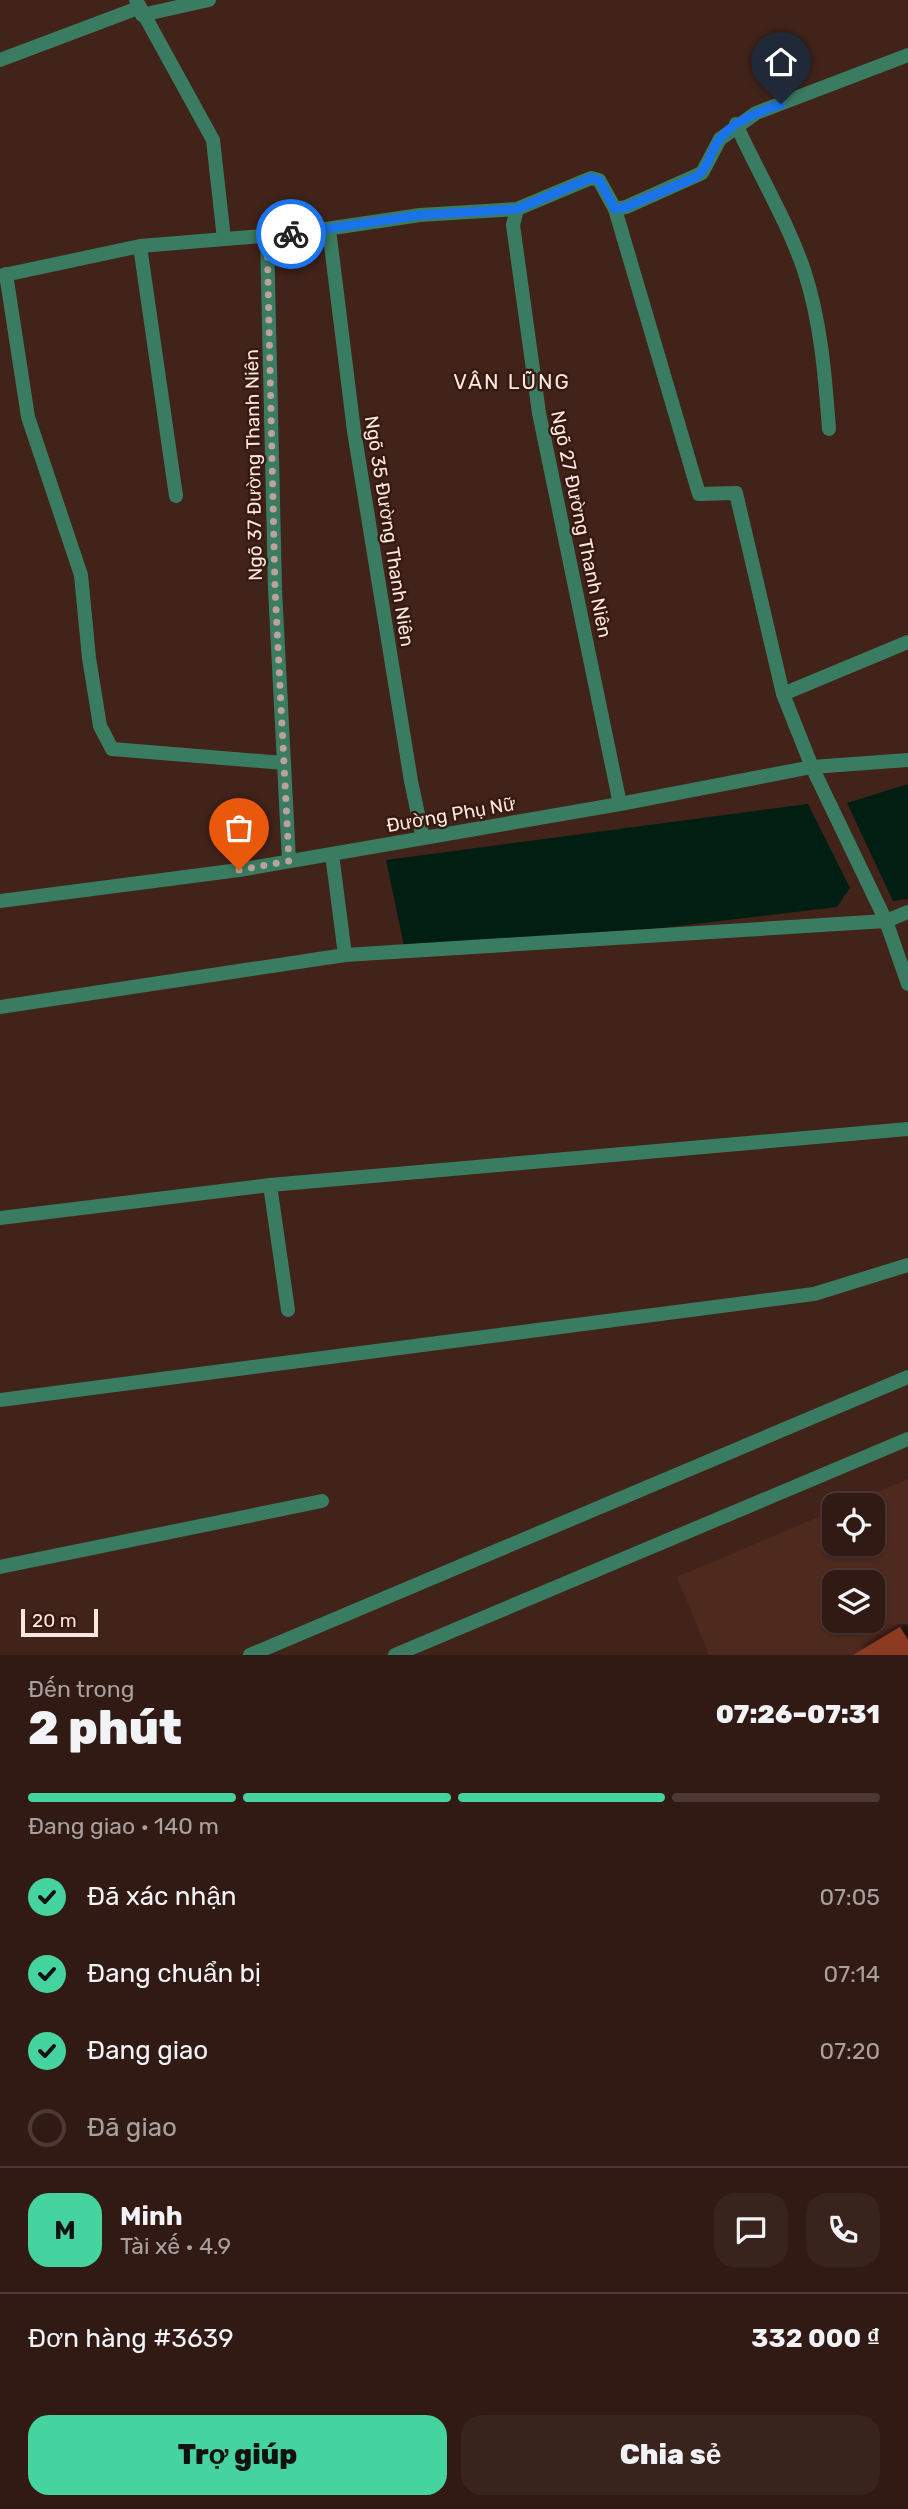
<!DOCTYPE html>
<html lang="vi">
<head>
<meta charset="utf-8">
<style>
	:root { --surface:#311a14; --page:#39231d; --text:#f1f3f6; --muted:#a8a1a0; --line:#4c3834; --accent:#45d49f }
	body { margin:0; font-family:Rubik,sans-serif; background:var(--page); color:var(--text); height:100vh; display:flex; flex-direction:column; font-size:26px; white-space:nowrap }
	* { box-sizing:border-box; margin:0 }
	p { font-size:23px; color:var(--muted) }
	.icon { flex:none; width:38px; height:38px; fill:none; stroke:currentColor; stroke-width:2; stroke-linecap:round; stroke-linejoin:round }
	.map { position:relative; height:1655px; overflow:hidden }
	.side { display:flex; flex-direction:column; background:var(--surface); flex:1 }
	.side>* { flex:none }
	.fabs { position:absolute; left:822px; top:1493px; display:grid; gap:14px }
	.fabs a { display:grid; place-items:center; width:63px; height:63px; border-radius:14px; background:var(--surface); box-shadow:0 2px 5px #0004,0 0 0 2px var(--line); font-size:35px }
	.scale { position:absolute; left:21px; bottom:18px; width:77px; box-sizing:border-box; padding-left:7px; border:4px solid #fce7e0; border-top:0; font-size:19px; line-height:24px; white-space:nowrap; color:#fce7e0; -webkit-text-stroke:5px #361911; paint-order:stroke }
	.pin { position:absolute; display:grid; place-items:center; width:60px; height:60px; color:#fff; margin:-72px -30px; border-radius:50% 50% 50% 0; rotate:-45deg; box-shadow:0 0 7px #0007 }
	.pin .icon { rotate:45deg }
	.courier { position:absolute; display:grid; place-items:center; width:70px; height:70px; margin:-35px; border:5px solid #1a73e8; border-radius:50%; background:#fff; color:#222; box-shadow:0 2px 9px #0007 }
	.summary em { font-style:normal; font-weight:800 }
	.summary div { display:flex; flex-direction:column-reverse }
	.summary { display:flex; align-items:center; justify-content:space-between; height:119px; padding:0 28px }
	h1 { font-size:46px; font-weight:800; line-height:52px }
	.bar { display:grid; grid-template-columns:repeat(4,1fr); gap:10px 7px; align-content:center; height:84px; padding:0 28px }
	.bar i { height:9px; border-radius:5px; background:var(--line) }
	.bar .active { background:var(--accent) }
	.bar p { grid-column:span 4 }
	.line { display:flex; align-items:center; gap:18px; padding:0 28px; border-top:2px solid var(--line) }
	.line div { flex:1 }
	.round { display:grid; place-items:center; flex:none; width:74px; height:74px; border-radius:21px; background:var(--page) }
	ol { padding:0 28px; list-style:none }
	li { display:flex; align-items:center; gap:21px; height:77px }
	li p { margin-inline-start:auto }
	li .icon { padding:7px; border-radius:50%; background:var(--accent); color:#111; stroke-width:4 }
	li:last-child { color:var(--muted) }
	li i { width:38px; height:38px; border:4px solid var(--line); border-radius:50% }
	.cta { display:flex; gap:14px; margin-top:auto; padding:14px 28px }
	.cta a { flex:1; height:80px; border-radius:21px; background:var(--accent); color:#111; font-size:28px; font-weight:800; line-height:80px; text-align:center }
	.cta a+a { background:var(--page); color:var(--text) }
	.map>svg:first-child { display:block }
	.built { fill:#4e291e; fill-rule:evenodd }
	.water { fill:#001f12 }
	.building { fill:#8c3a21; filter:url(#shadow) }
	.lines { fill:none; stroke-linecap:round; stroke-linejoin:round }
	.lane { stroke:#3a7c61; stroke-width:14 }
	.street { stroke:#3a7c61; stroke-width:14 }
	.done { stroke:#bba29b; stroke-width:7; stroke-dasharray:0 12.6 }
	.route { stroke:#1a73e8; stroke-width:9 }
	.labels { text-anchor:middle; stroke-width:5; stroke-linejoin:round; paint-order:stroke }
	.street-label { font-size:19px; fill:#fce7e0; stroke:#361911 }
	.neighbourhood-label { font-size:21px; letter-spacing:2px; fill:#fce7e0; stroke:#361911 }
</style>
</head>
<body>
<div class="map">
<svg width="908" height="1655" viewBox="0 0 908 1655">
	<defs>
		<filter id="shadow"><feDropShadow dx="6" dy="-6" stdDeviation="3.5" flood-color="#0009"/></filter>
	</defs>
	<rect width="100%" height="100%" fill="#41231a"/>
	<path class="built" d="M908 1479V1655H709L677 1577 835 1510V1544H873V1505H848ZM835 1582H873V1620H835Z"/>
	<path class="water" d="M908 784V899L893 901 847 803Z
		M808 804 850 888 837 907 469 951 404 946 386 860Z"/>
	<path class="building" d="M900 1627 908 1640V1655H853Z"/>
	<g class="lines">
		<path class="lane" d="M142 15 209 0
			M783 694 908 642"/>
		<path class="street" d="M136 0 213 140 224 239
			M0 60 138 8
			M736 124C758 173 787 220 804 270 821 322 825 375 829 429
			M517 209 513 225 539 413 620 804
			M615 209 699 494 736 493 783 694 812 767 886 921 908 984
			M329 229 354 431 411 781 423 838
			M267 236 275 589 289 861
			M140 246 176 496
			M6 274 28 417 81 575 89 658 100 726 112 749 284 763
			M0 276 140 246 299 233 420 215 517 209 591 178 599 180 615 209 626 207 702 173 720 139 756 113 908 55
			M332 854 345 955
			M0 901 239 870 620 804 812 767 908 760
			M0 1007 345 955 886 921 908 912
			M270 1185 288 1310
			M0 1218 270 1185 908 1129
			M0 1400 814 1294 908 1265
			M0 1567 322 1501
			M250 1655 908 1377
			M395 1655 908 1439"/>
	</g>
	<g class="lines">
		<path class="done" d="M239 870 289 861 275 589 267 236 291 234"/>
		<path class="route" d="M291 234 420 215 517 209 591 178 599 180 615 209 626 207 696 177C709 168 710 151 719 140 734 120 759 112 781 104"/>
	</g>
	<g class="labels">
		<g class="street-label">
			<text transform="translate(253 465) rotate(-91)" y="7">Ngõ 37 Đường Thanh Niên</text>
			<text transform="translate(582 524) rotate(78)" y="7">Ngõ 27 Đường Thanh Niên</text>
			<text transform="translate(390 531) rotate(81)" y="7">Ngõ 35 Đường Thanh Niên</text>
			<text transform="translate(451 814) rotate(-10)" y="7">Đường Phụ Nữ</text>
		</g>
		<g class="neighbourhood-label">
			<text x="512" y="389">VÂN LŨNG</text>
		</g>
	</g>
</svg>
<div class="fabs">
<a><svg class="icon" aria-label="locate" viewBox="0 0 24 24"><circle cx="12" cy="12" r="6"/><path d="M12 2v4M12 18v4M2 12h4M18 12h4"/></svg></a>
<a><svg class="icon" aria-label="layers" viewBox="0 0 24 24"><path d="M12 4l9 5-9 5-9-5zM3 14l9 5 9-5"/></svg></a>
</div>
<div class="scale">20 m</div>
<div class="pin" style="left:239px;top:870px;background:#ea580c"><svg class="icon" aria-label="bag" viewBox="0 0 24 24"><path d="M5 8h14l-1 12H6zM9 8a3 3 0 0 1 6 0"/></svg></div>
<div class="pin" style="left:781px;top:104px;background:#1f2937"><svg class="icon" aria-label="home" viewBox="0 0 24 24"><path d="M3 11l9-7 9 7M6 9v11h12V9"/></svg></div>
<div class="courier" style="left:291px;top:234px"><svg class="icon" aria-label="bike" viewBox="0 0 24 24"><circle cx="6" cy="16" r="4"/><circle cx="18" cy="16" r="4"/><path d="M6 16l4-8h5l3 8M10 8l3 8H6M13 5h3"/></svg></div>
</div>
<section class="side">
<div class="summary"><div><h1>2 phút</h1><p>Đến trong</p></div><em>07:26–07:31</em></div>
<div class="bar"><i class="active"></i><i class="active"></i><i class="active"></i><i></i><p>Đang giao · 140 m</p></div>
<ol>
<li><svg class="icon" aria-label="check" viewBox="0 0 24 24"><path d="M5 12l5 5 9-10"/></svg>Đã xác nhận<p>07:05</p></li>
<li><svg class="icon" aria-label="check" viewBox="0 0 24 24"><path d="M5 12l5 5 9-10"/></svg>Đang chuẩn bị<p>07:14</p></li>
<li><svg class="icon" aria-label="check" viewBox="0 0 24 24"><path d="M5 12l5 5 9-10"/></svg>Đang giao<p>07:20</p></li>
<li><i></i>Đã giao</li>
</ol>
<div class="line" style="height:126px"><b class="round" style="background:var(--accent);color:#111">M</b><div><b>Minh</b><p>Tài xế · 4.9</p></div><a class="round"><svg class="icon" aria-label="chat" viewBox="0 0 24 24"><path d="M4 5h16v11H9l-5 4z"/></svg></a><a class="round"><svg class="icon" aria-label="phone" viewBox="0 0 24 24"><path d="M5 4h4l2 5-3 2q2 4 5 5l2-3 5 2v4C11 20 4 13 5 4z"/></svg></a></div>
<div class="line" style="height:91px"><div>Đơn hàng #3639</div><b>332 000 ₫</b></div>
<div class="cta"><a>Trợ giúp</a><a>Chia sẻ</a></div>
</section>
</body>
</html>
